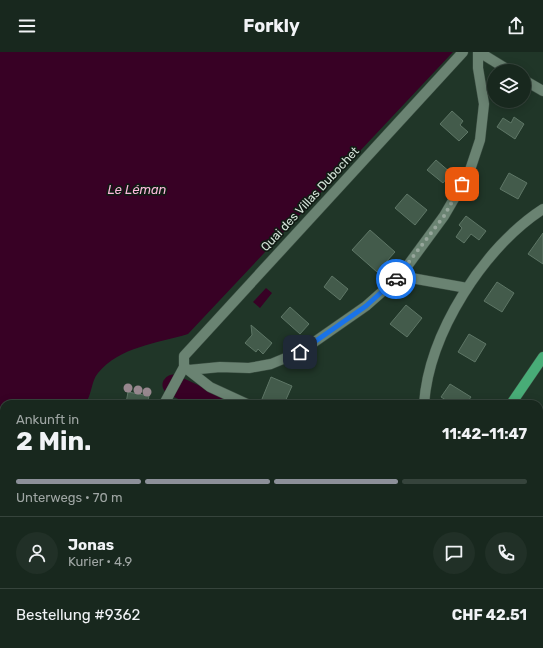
<!DOCTYPE html>
<html lang="de">
<head>
<meta charset="utf-8">
<style>
	:root { --surface:#18281e; --page:#213027; --text:#f1f3f6; --muted:#9fa6a4; --line:#36443c; --accent:#8c9099 }
	body { margin:0; font-family:Rubik,sans-serif; background:var(--page); color:var(--text); height:100vh; display:flex; flex-direction:column; font-size:15px; white-space:nowrap }
	* { box-sizing:border-box; margin:0 }
	p { font-size:13px; color:var(--muted) }
	.icon { flex:none; width:22px; height:22px; fill:none; stroke:currentColor; stroke-width:2; stroke-linecap:round; stroke-linejoin:round }
	.map { position:relative; flex:1; overflow:hidden }
	.side { position:absolute; left:0px; top:348px; width:543px; height:248px; display:flex; flex-direction:column; background:var(--surface); border-radius:12px 12px 0 0; box-shadow:0 2px 10px #0003,0 0 0 1px var(--line) }
	.side>* { flex:none }
	.tools { position:absolute; left:487px; top:12px; display:grid; gap:8px }
	.tools a { display:grid; place-items:center; width:44px; height:44px; border-radius:50%; background:var(--surface); box-shadow:0 2px 10px #0003,0 0 0 1px var(--line); font-size:20px }
	.pin { position:absolute; display:grid; place-items:center; width:34px; height:34px; color:#fff; margin:-17px; border-radius:8px; box-shadow:0 2px 6px #0006 }
	.courier { position:absolute; display:grid; place-items:center; width:40px; height:40px; margin:-20px; border:3px solid #1a73e8; border-radius:50%; background:#fff; color:#222; box-shadow:0 1px 5px #0007 }
	.headline em { font-style:normal; font-weight:700 }
	.headline div { display:flex; flex-direction:column-reverse }
	.headline { display:flex; align-items:center; justify-content:space-between; height:68px; padding:0 16px }
	h1 { font-size:26px; font-weight:700; line-height:30px }
	.bar { display:grid; grid-template-columns:repeat(4,1fr); gap:6px 4px; align-content:center; height:48px; padding:0 16px }
	.bar i { height:5px; border-radius:3px; background:var(--line) }
	.bar .on { background:var(--accent) }
	.bar p { grid-column:span 4 }
	.line { display:flex; align-items:center; gap:10px; padding:0 16px; border-top:1px solid var(--line) }
	.line div { flex:1 }
	.round { display:grid; place-items:center; flex:none; width:42px; height:42px; border-radius:21px; background:var(--page) }
	header { display:flex; justify-content:space-between; align-items:center; height:52px; padding:0 16px; background:var(--surface); font-size:18px; font-weight:700 }
	.map>svg:first-child { display:block }
	.green { fill:#683b54 }
	.water { fill:#380125 }
	.lines { fill:none; stroke-linecap:round; stroke-linejoin:round }
	.river { stroke:#380125; stroke-width:21 }
	.building { fill:#435b4b; stroke:#5e7666 }
	.minor-casing { stroke:#3d5044; stroke-width:11 }
	.major-casing { stroke:#3d5044; stroke-width:11 }
	.path { stroke:#6d8073; stroke-width:2; stroke-dasharray:3 2; stroke-linecap:butt }
	.minor { stroke:#6a8372; stroke-width:10 }
	.major { stroke:#48ac77; stroke-width:10 }
	.tree { fill:#97878e }
	.done { stroke:#96a69b; stroke-width:4; stroke-dasharray:0 7.2 }
	.route { stroke:#1a73e8; stroke-width:5 }
	.labels { text-anchor:middle; stroke-width:3.5; stroke-linejoin:round; paint-order:stroke }
	.street-label { font-size:12px; fill:#d5e3d9; stroke:#111b14 }
	.water-label { font-size:13px; font-style:italic; fill:#fbb8db; stroke:#111b14 }
</style>
</head>
<body>
<header><svg class="icon" aria-label="menu" viewBox="0 0 24 24"><path d="M4 6h16M4 12h16M4 18h16"/></svg>Forkly<svg class="icon" aria-label="share" viewBox="0 0 24 24"><path d="M12 15V3M7 8l5-5 5 5M5 13v7h14v-7"/></svg></header>
<div class="map">
<svg width="543" height="596" viewBox="0 0 543 596">
	<rect width="100%" height="100%" fill="#203628"/>
	<path class="green" d="M4 437V511L0 508V442Z"/>
	<path class="water" d="M0 0H453L188 282C158 291 119 295 98 321 91 329 92 343 85 352H4V423L0 426Z
		M266 236 272 241 260 256 253 250Z
		M0 521 4 525V592H64V596H0Z"/>
	<g class="lines">
		<path class="river" d="M173 333 214 352
			M539 505 543 507"/>
	</g>
	<path class="building" d="M452 59 463 69 460 73 468 80 459 89 440 72Z
		M514 65 524 72 515 87 497 75 503 66 511 71Z
		M436 108 451 121 443 131 427 118Z
		M509 121 527 131 518 147 500 137Z
		M407 142 427 158 415 173 395 156Z
		M466 164 486 179 479 188 471 182 464 191 456 185 462 176 459 173Z
		M370 178 395 200 377 220 352 198Z
		M543 181V212L528 202Z
		M332 224 348 237 340 248 324 235Z
		M497 230 514 241 502 260 484 249Z
		M406 253 422 266 407 285 390 272Z
		M290 255 309 272 300 282 281 265Z
		M251 273 272 291 263 302 258 297 256 300 245 291 252 283Z
		M469 282 486 292 475 310 458 300Z
		M271 325 292 334 284 352H275L262 347Z
		M450 332 471 345 466 352H452L441 345Z
		M128 340 149 344 147 352 126 351Z"/>
	<g class="lines">
		<defs>
			<path id="minor" d="M479 0 510 19
				M524 28 543 39
				M400 224 467 236
				M187 317 210 335 247 352
				M189 318 220 315 249 316 271 312 300 300 366 254 400 224 444 164 469 121 480 88 484 52 478 16V0
				M164 352 184 315V304L463 0
				M424 352C429 281 484 195 543 157
				M539 475 543 477
				M402 592 409 596
				M86 596 88 592
				M158 596 160 592"/>
			<path id="major" d="M511 352 543 305
				M339 596 342 592"/>
		</defs>
		<use href="#minor" class="minor-casing"/>
		<use href="#major" class="major-casing"/>
		<path class="path" d="M539 514 543 516"/>
		<use href="#minor" class="minor"/>
		<use href="#major" class="major"/>
	</g>
	<g class="tree">
		<circle cx="128" cy="336" r="4.5"/>
		<circle cx="138" cy="338" r="4.5"/>
		<circle cx="147" cy="340" r="4.5"/>
	</g>
	<g class="lines">
		<path class="done" d="M396 227 444 164 462 132"/>
		<path class="route" d="M300 300 366 254 396 227"/>
	</g>
	<g class="labels">
		<g class="street-label">
			<text transform="translate(310 147) rotate(-47)" y="4">Quai des Villas Dubochet</text>
		</g>
		<g class="water-label">
			<text x="137" y="142">Le Léman</text>
		</g>
	</g>
</svg>
<div class="tools">
<a><svg class="icon" aria-label="layers" viewBox="0 0 24 24"><path d="M12 4l9 5-9 5-9-5zM3 14l9 5 9-5"/></svg></a>
</div>
<div class="pin" style="left:462px;top:132px;background:#ea580c"><svg class="icon" aria-label="bag" viewBox="0 0 24 24"><path d="M5 8h14l-1 12H6zM9 8a3 3 0 0 1 6 0"/></svg></div>
<div class="pin" style="left:300px;top:300px;background:#1f2937"><svg class="icon" aria-label="home" viewBox="0 0 24 24"><path d="M3 11l9-7 9 7M6 9v11h12V9"/></svg></div>
<div class="courier" style="left:396px;top:227px"><svg class="icon" aria-label="car" viewBox="0 0 24 24"><path d="M5 17H2v-5l4-1 3-4h7l3 4 3 1v5h-3M9 17h6M6 11h13"/><circle cx="7" cy="17" r="2"/><circle cx="17" cy="17" r="2"/></svg></div>
<section class="side">
<div class="headline"><div><h1>2 Min.</h1><p>Ankunft in</p></div><em>11:42–11:47</em></div>
<div class="bar"><i class="on"></i><i class="on"></i><i class="on"></i><i></i><p>Unterwegs · 70 m</p></div>
<div class="line" style="height:72px"><a class="round"><svg class="icon" aria-label="person" viewBox="0 0 24 24"><circle cx="12" cy="8" r="4"/><path d="M4 21q1-7 8-7t8 7"/></svg></a><div><b>Jonas</b><p>Kurier · 4.9</p></div><a class="round"><svg class="icon" aria-label="chat" viewBox="0 0 24 24"><path d="M4 5h16v11H9l-5 4z"/></svg></a><a class="round"><svg class="icon" aria-label="phone" viewBox="0 0 24 24"><path d="M5 4h4l2 5-3 2q2 4 5 5l2-3 5 2v4C11 20 4 13 5 4z"/></svg></a></div>
<div class="line" style="height:52px"><div>Bestellung #9362</div><b>CHF 42.51</b></div>
</section>
</div>
</body>
</html>
